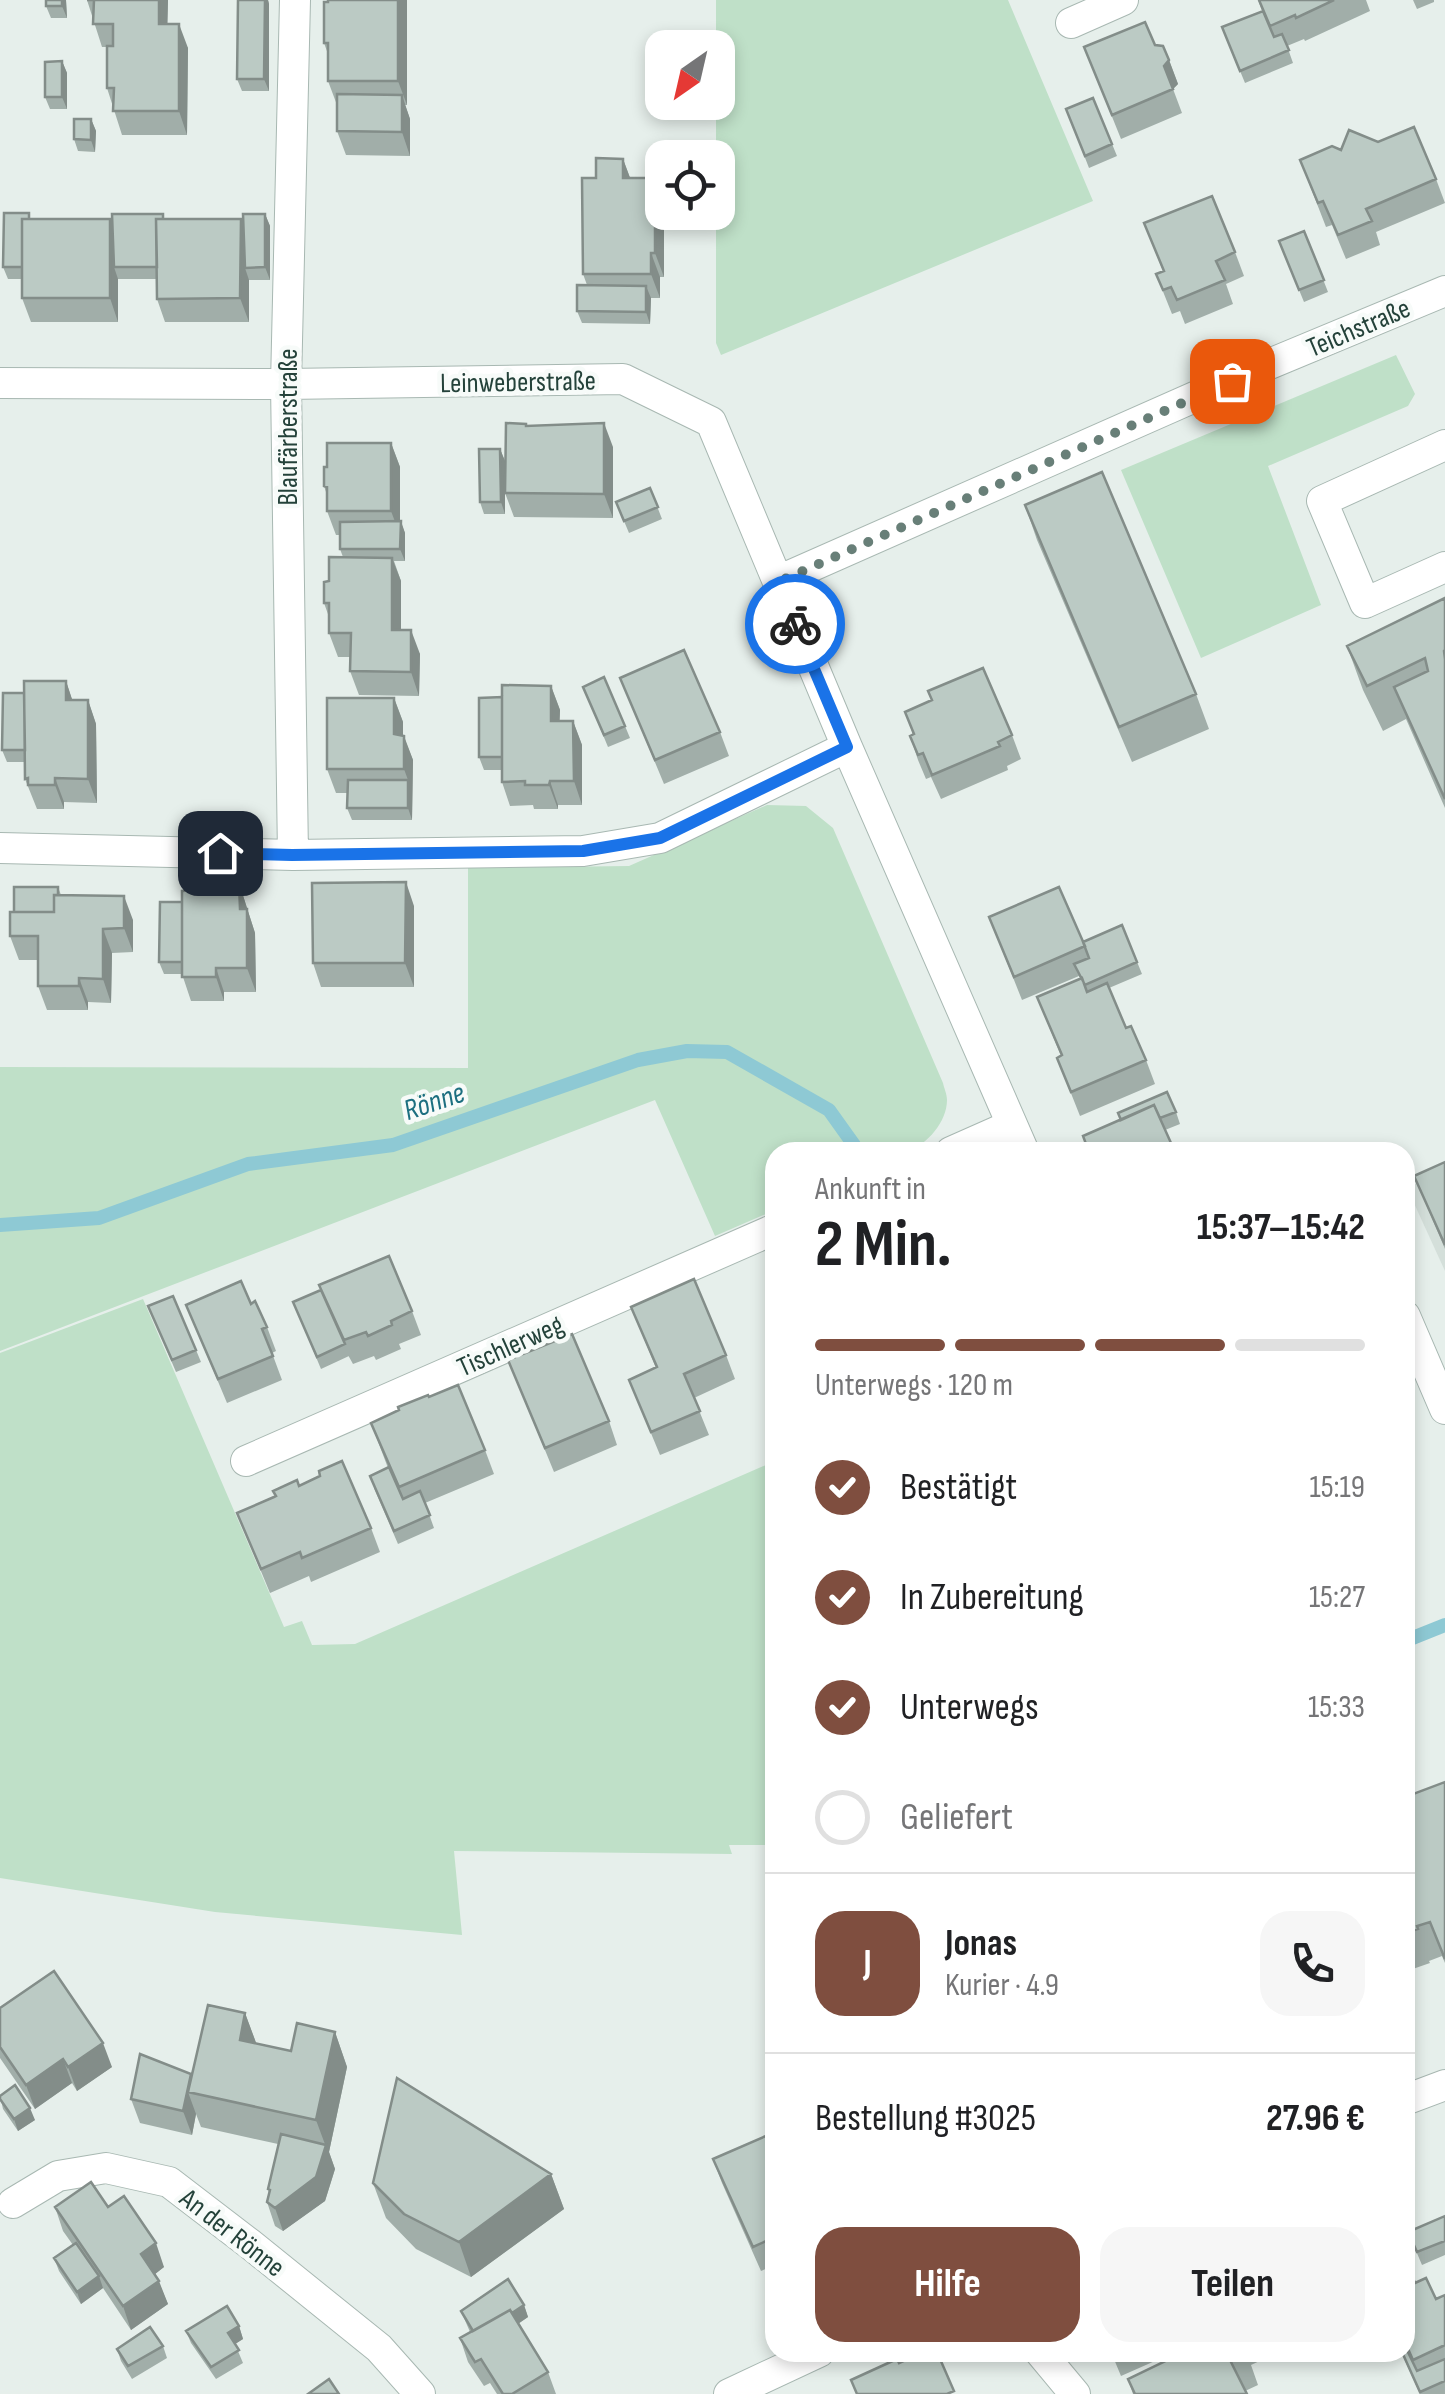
<!DOCTYPE html>
<html lang="de">
<head>
<meta charset="utf-8">
<style>
	:root { --surface:#fff; --page:#f6f6f6; --text:#202124; --muted:#757577; --line:#e0e0e0; --accent:#7f4e3f }
	body { margin:0; font-family:"Sofia Sans Condensed",sans-serif; background:var(--page); color:var(--text); height:100vh; display:flex; flex-direction:column; font-size:38px; white-space:nowrap }
	* { box-sizing:border-box; margin:0 }
	p { font-size:32px; color:var(--muted) }
	.icon { flex:none; width:55px; height:55px; fill:none; stroke:currentColor; stroke-width:2; stroke-linecap:round; stroke-linejoin:round }
	.map { position:relative; flex:1; overflow:hidden }
	.details { position:absolute; left:765px; top:1142px; width:650px; height:1220px; display:flex; flex-direction:column; background:var(--surface); border-radius:30px; box-shadow:0 5px 15px #0003 }
	.details>* { flex:none }
	.needle { width:65px; rotate:214deg }
	.buttons { position:absolute; left:645px; top:30px; display:grid; gap:20px }
	.buttons a { display:grid; place-items:center; width:90px; height:90px; border-radius:20px; background:var(--surface); box-shadow:0 5px 15px #0003; font-size:50px }
	.pin { position:absolute; display:grid; place-items:center; width:85px; height:85px; color:#fff; margin:-42px; border-radius:20px; box-shadow:0 5px 15px #0006 }
	.courier { position:absolute; display:grid; place-items:center; width:100px; height:100px; margin:-50px; border:8px solid #1a73e8; border-radius:50%; background:#fff; color:#222; box-shadow:0 2px 12px #0007 }
	.head em { font-style:normal; font-weight:700 }
	.head div { display:flex; flex-direction:column-reverse }
	.head { display:flex; align-items:center; justify-content:space-between; height:170px; padding:0 50px }
	h1 { font-size:65px; font-weight:700; line-height:75px }
	.bar { display:grid; grid-template-columns:repeat(4,1fr); gap:15px 10px; align-content:center; height:120px; padding:0 50px }
	.bar i { height:12px; border-radius:8px; background:var(--line) }
	.bar .current { background:var(--accent) }
	.bar p { grid-column:span 4 }
	.line { display:flex; align-items:center; gap:25px; padding:0 50px; border-top:2px solid var(--line) }
	.line div { flex:1 }
	.round { display:grid; place-items:center; flex:none; width:105px; height:105px; border-radius:30px; background:var(--page) }
	ol { padding:0 50px; list-style:none }
	li { display:flex; align-items:center; gap:30px; height:110px }
	li p { margin-inline-start:auto }
	li .icon { padding:10px; border-radius:50%; background:var(--accent); color:#fff; stroke-width:4 }
	li:last-child { color:var(--muted) }
	li i { width:55px; height:55px; border:5px solid var(--line); border-radius:50% }
	.primary-button { display:flex; gap:20px; margin-top:auto; padding:20px 50px }
	.primary-button a { flex:1; height:115px; border-radius:30px; background:var(--accent); color:#fff; font-size:40px; font-weight:700; line-height:115px; text-align:center }
	.primary-button a+a { background:var(--page); color:var(--text) }
	.map>svg:first-child { display:block }
	.built { fill:#d4dfda }
	.green { fill:#bfe0c8 }
	.lines { fill:none; stroke-linecap:round; stroke-linejoin:round }
	.stream { stroke:#8ec9d4; stroke-width:14 }
	.minor-casing { stroke:#a8b8b2; stroke-width:32 }
	.minor { stroke:#fff; stroke-width:30 }
	.wall { fill:#a1aea9 }
	.shaded-wall { fill:#838d89 }
	.building { fill:#bbcac4; stroke:#838d89; stroke-width:2.5 }
	.done { stroke:#687f78; stroke-width:10; stroke-dasharray:0 18 }
	.route { stroke:#1a73e8; stroke-width:12 }
	.labels { text-anchor:middle; stroke-width:9; stroke-linejoin:round; paint-order:stroke }
	.street-label { font-size:28px; fill:#24423a; stroke:#f7fbf9 }
	.water-label { font-size:30px; font-style:italic; fill:#1c6f80; stroke:#f7fbf9 }
</style>
</head>
<body>
<div class="map">
<svg width="1445" height="2394" viewBox="0 0 1445 2394">
	<rect width="100%" height="100%" fill="#e6efeb"/>
	<path class="built" d="M1445 1170V1271L1407 1188Z"/>
	<path class="green" d="M716 0H1008L1093 201 721 355 716 343Z
		M1396 355 1415 394 1408 406 1268 466 1321 605 1201 658 1121 470Z
		M767 805 806 806 833 828 943 1083C944 1088 947 1094 947 1100 947 1122 927 1144 908 1152H775V1210L715 1236 655 1100 0 1351V1067L468 1068V868L629 866Z
		M143 1299 284 1627 302 1621 312 1645 355 1644 775 1461V1845H729L732 1854 454 1851 462 1935 215 1912 0 1878V1353Z"/>
	<g class="lines">
		<path class="stream" d="M0 1225 99 1218 248 1164 393 1145 638 1060 687 1051 727 1052 829 1110 854 1145
			M1405 1641 1445 1625"/>
		<defs>
			<path id="minor" d="M1071 23 1123 0
				M0 383 286 384 623 379 711 422 847 747 1024 1152
				M1445 445 1322 501 1365 603 1445 567
				M778 581 1267 365 1445 291
				M0 848 293 855 583 851 660 838 847 747
				M293 855 286 384 295 0
				M951 1152 1012 1125
				M1405 1316 1445 1409
				M246 1461 775 1229
				M1405 2100 1445 2085
				M13 2203 58 2176 106 2168 169 2182 250 2244 379 2348 420 2394
				M1040 2352 1075 2394
				M729 2394 819 2352"/>
		</defs>
		<use href="#minor" class="minor-casing"/>
		<use href="#minor" class="minor"/>
	</g>
	<path class="wall" d="M46 0H66L67 18H51L46 6Z
		M87 0H168L167 24 188 48 187 135H122L107 88V47H102Z
		M238 0H268L269 4V91H242L237 79Z
		M328 0H407V105H405L410 119V156L346 155 337 131V105L328 81V54L324 43Z
		M1258 0H1366L1370 11 1305 41 1304 39 1287 46 1293 63 1245 83 1222 27 1262 11Z
		M1413 0H1434V2L1417 9Z
		M1155 45 1169 60 1178 84 1173 89 1182 113 1121 139 1084 47Z
		M62 61 67 73V109H50L45 97Z
		M1093 98 1117 156 1089 168 1066 109Z
		M91 119 96 131 95 152 78 151 74 139Z
		M623 159 630 178H651L660 202V212L664 222V277H660V298H651L650 324 582 323 577 311 587 285 583 274 596 178Z
		M1300 160 1436 179 1445 203 1376 232 1380 245 1346 259 1332 225 1326 227Z
		M265 214 270 226V280H249V322H165L157 299V279H118V322H31L22 298V279H8L3 267 31 219 113 228 165 219H241L243 225Z
		M1144 223 1235 252 1244 276 1226 284 1233 304 1185 324 1180 311 1172 314 1156 274 1163 271Z
		M1304 231 1328 292 1304 302 1279 241Z
		M391 443 400 467V521L405 533V561H394L401 581V630L420 654 419 696 359 695 350 671 351 657H338L329 633V617L324 603 329 581 343 557 340 549V535H336L327 511V495L324 486Z
		M613 447V518L514 517 505 493Z
		M500 449 505 461V514H484L480 502Z
		M650 488 662 519 629 533 616 502Z
		M1025 505 1196 694 1209 729 1132 762 1037 540Z
		M1445 598V808L1406 719 1383 731 1363 690 1347 646Z
		M620 678 720 732 729 756 664 784Z
		M66 681 72 700H88L96 724 97 803 64 802V809H37L25 779V762H7L2 750 24 693Z
		M551 686 560 710 559 721H573L582 745V805H558V809H534L533 805 510 806 502 782V770H484L479 757 502 697Z
		M583 687 625 726 630 738 608 747Z
		M394 698 403 722V735L413 760 412 820H352L347 808 348 793H336L327 769Z
		M905 712 1012 735 1021 759 1007 766 1008 770 941 799 931 777 926 779 918 760 910 736 913 734Z
		M239 883 255 933 256 992H224V1001H191L182 974H164L159 962 182 902 196 890Z
		M58 887 61 895 133 920V952L112 953 111 1003 88 1002V1010H47L38 986V960H19L10 936 14 912Z
		M414 906V987H321L313 963Z
		M989 917 1083 942 1122 925 1142 974 1109 988 1126 1028 1146 1060 1155 1084 1080 1116 1057 1058 1061 1056 1037 997 1080 979 1079 976 1022 1000Z
		M1176 1112 1180 1124 1165 1130 1175 1152H1088L1083 1136Z
		M1445 1162V1249L1414 1176Z
		M251 1304 267 1327 276 1351 272 1353 282 1380 227 1403 186 1305Z
		M148 1306 196 1350 201 1362 176 1372Z
		M631 1307 726 1355 735 1379 694 1398 709 1435 660 1455 629 1380 656 1368Z
		M412 1311 421 1335 399 1344 401 1349 376 1360 374 1356 353 1364 348 1355 349 1356 321 1369 298 1314Z
		M508 1360 609 1421 617 1445 554 1472Z
		M429 1397 485 1450 494 1474 425 1503 434 1528 398 1544 374 1488 388 1468 371 1423Z
		M299 1486 371 1528 380 1552 311 1582 309 1576 270 1593 237 1513Z
		M1445 1782V1963L1442 1956 1429 1961 1430 1963 1407 1971 1405 1965V1797Z
		M0 2008 112 2067 77 2091 72 2083 35 2109 0 2058Z
		M245 2013 256 2043 291 2051 335 2032 347 2067 329 2152 335 2169 325 2201 283 2231 275 2226 267 2202 269 2193 268 2189 278 2144 201 2127 196 2114 192 2135 140 2123 131 2099 192 2076Z
		M0 2096 35 2120 18 2131 3 2109Z
		M775 2132V2265L761 2271 722 2183 713 2159Z
		M551 2174 564 2209 471 2277 416 2249 386 2218 373 2183Z
		M55 2207H108L164 2267 155 2274 168 2304 131 2330 103 2288 81 2304 59 2271 54 2258 73 2245 63 2231Z
		M1445 2216V2255L1422 2265 1408 2232Z
		M1405 2262 1415 2283 1436 2299 1445 2295V2394H1420L1401 2352H1405Z
		M524 2305 528 2317 518 2324 548 2372 556 2394H497L490 2383 484 2386 468 2362 460 2338 470 2332 461 2311Z
		M239 2326 243 2339 235 2344 243 2363 216 2379 191 2343 186 2331Z
		M163 2346 167 2358 132 2379 121 2361 117 2349Z
		M1078 2352H1102L1085 2360Z
		M1111 2352H1279L1251 2365 1258 2385 1245 2391 1247 2394H1133L1128 2379 1165 2361 1164 2357 1121 2376Z"/>
	<path class="shaded-wall" d="M62 0H66L67 18 62 6Z
		M159 0H168L167 47 159 24Z
		M265 0H268L269 4V91L264 79Z
		M398 0H407V105L398 81Z
		M179 24 188 48 187 135 179 111Z
		M1169 60 1178 84 1172 90 1164 66Z
		M62 61 67 73V109L62 97Z
		M402 95 410 119V156L402 132Z
		M91 119 96 131 95 152 91 140Z
		M623 159 632 183 623 178Z
		M651 178 660 202V212L664 222V277L655 253Z
		M265 214 270 226V280L265 267Z
		M110 219 118 243 114 267 118 279V322L110 298Z
		M241 219 249 243 245 268 249 280V322L240 298Z
		M651 253 660 277V298L651 274Z
		M646 286 651 298 650 324 646 312Z
		M604 423 613 447V518L604 494Z
		M391 443 400 467V535L391 511Z
		M500 449 505 461V514L501 502Z
		M401 521 405 533V561L400 549Z
		M392 558 401 581V654L392 630Z
		M411 630 420 654 419 696 411 672Z
		M66 681 74 705 66 700Z
		M551 686 560 710 559 745 551 721Z
		M394 698 403 722V758L394 734Z
		M88 700 96 724 97 803 88 779Z
		M573 721 582 745V805L574 781Z
		M404 736 413 760 412 820 408 808V780L404 769Z
		M55 778 64 802V809L55 785Z
		M550 781 558 805V809L549 785Z
		M406 882 414 906V987L405 963Z
		M239 883 255 933 256 992 247 968 240 909Z
		M124 896 133 920V952L124 928Z
		M103 929 112 953 111 1003 103 979Z
		M216 968 224 992V1001L216 977Z
		M79 978 88 1002V1010L79 986Z
		M245 2013 258 2048 240 2040Z
		M335 2032 347 2067 329 2152 335 2169 325 2201 283 2231 275 2208 326 2147 316 2120Z
		M103 2043 112 2067 77 2091 68 2067Z
		M63 2059 72 2083 35 2109 26 2085Z
		M191 2074 188 2092 196 2114 192 2135 183 2111Z
		M30 2108 35 2120 18 2131 14 2119Z
		M551 2174 564 2209 471 2277 459 2242Z
		M156 2243 164 2267 150 2278 141 2254Z
		M99 2276 103 2288 81 2304 77 2292Z
		M159 2281 168 2304 131 2330 123 2306Z
		M524 2305 528 2317 481 2349 477 2337Z
		M239 2326 243 2339 232 2346 228 2333Z"/>
	<path class="building" d="M46 0H62V6H46Z
		M87 0H159V24H179V111H113L114 88H107V46H113V24H93L94 0Z
		M238 0H265L264 79H237Z
		M328 0H398V81H328V43H324V2H328Z
		M1259 0H1334L1296 18 1295 15 1270 26Z
		M1263 11 1274 37 1282 34 1289 50 1240 71 1222 27Z
		M1145 22 1155 45 1163 46 1169 60 1164 66 1173 89 1112 115 1084 47Z
		M62 61V97H45V62Z
		M337 94 402 95V132L337 131Z
		M1093 98 1112 144 1085 156 1066 109Z
		M74 119H91V140L74 139Z
		M1414 127 1436 179 1366 209 1372 221 1338 235 1323 201 1318 203 1300 160 1332 146 1341 150 1349 130 1378 142Z
		M596 158 623 159V178H651V198H655V253H651V274H583L582 178H596Z
		M1212 196 1235 252 1216 261 1225 280 1177 300 1171 287 1163 290 1156 274 1164 271 1144 223Z
		M4 213H29V219H22V267H3Z
		M112 214H163V219H156L157 267H114Z
		M243 214H265V267L245 268Z
		M22 219H110V298H22Z
		M156 219H241L240 298 157 299Z
		M1304 231 1324 280 1299 290 1279 241Z
		M577 285 646 286V312L577 311Z
		M506 423 526 424V426L604 423V494L505 493Z
		M327 443H391V511H327V487L324 486V467H327Z
		M479 449H500L501 502H480Z
		M1102 472 1196 694 1119 727 1025 505Z
		M650 488 658 507 624 521 616 502Z
		M401 521 400 549H340V522Z
		M329 557 392 558V630H411V672L350 671 351 633H329V603H324V582L329 581Z
		M1445 598V650L1444 651 1445 659V799L1394 687 1428 671 1425 658 1367 686 1347 646Z
		M684 650 720 732 655 760 620 678Z
		M983 668 1012 735 998 742 1000 746 932 775 923 753 918 755 910 736 914 734 905 712 932 700 928 691Z
		M604 677 625 726 604 735 583 687Z
		M24 681H66V700H88V779L55 778V785H28V778L25 779Z
		M502 685 551 686V721H573L574 781H550L549 785H525V781L502 782Z
		M3 693H24L25 750H2Z
		M502 697V757H479V698Z
		M327 698H394V734L404 736V769H327Z
		M348 780H408V808H347Z
		M196 882 239 883 240 909H247V968H216V977H182V891L196 890Z
		M406 882 405 963H313L312 883Z
		M14 887H58V895H54V912H14Z
		M1059 887 1085 946 1014 977 989 917Z
		M54 895 124 896V928L103 929V979L79 978V986H38V936H10V912H54Z
		M160 902H182V962H159Z
		M1122 925 1137 962 1085 985 1074 964 1089 958 1083 942Z
		M1082 978 1087 992 1107 983 1126 1028 1131 1026 1146 1060 1071 1092 1057 1058 1062 1055 1037 997Z
		M1167 1092 1176 1112 1160 1118 1154 1105 1121 1120 1118 1113Z
		M1154 1105 1175 1152H1089L1083 1136Z
		M1445 1162V1245L1414 1176Z
		M389 1256 412 1311 391 1321 392 1325 368 1336 366 1332 344 1340 319 1285Z
		M694 1279 726 1355 684 1374 700 1411 651 1432 629 1380 657 1367 631 1307Z
		M241 1281 251 1304 255 1301 267 1327 262 1329 273 1356 218 1379 186 1305Z
		M321 1290 345 1344 317 1357 293 1302Z
		M173 1296 196 1350 172 1360 148 1306Z
		M572 1334 609 1421 545 1448 508 1360Z
		M458 1385 485 1450 399 1487 371 1423 399 1410 398 1407 428 1395 429 1397Z
		M342 1461 371 1528 302 1558 300 1552 261 1569 237 1513 274 1497 276 1496 273 1491 297 1480 299 1486 320 1476 319 1471Z
		M389 1467 403 1499 420 1491 430 1515 394 1531 370 1476Z
		M1445 1782V1959L1430 1922 1417 1926 1418 1929 1405 1933V1797Z
		M54 1971 103 2043 68 2067 63 2059 26 2085 0 2047V2008Z
		M208 2005 245 2013 240 2040 291 2051 297 2023 335 2032 316 2120 188 2092Z
		M140 2054 191 2074 183 2111 131 2099Z
		M397 2078 551 2174 459 2242 404 2214 373 2183Z
		M15 2085 30 2108 14 2119 0 2099V2096Z
		M775 2132V2237L753 2247 713 2159Z
		M281 2134 326 2145 316 2177 275 2208 267 2202 270 2190 268 2189Z
		M91 2182 108 2207 124 2196 156 2243 141 2254 159 2281 123 2306 55 2207Z
		M1445 2216V2241L1417 2252 1408 2232Z
		M76 2243 99 2276 77 2292 54 2258Z
		M1408 2266 1415 2283 1426 2278 1436 2299 1445 2295V2345L1413 2360 1405 2342V2268Z
		M508 2279 524 2305 512 2313 510 2310 473 2331 461 2311Z
		M227 2306 239 2326 228 2333 239 2350 211 2367 186 2331Z
		M510 2310 548 2372 512 2394H503L481 2359 475 2362 460 2338Z
		M150 2327 163 2346 128 2366 117 2349Z
		M1405 2348H1406L1417 2371 1445 2359V2381L1420 2392 1402 2352H1405Z
		M923 2352H937L954 2391 947 2394H857L851 2380 897 2359 899 2363Z
		M1172 2352H1240L1229 2358 1247 2394H1135L1128 2379 1174 2357Z
		M329 2379 339 2394H308Z"/>
	<g class="lines">
		<path class="done" d="M795 624 778 582 1232 381"/>
		<path class="route" d="M220 853 292 855 583 851 660 838 847 747 795 624"/>
	</g>
	<g class="labels">
		<g class="street-label">
			<text transform="translate(1358 327) rotate(-23)" y="10">Teichstraße</text>
			<text transform="translate(518 381) rotate(-1)" y="10">Leinweberstraße</text>
			<text transform="translate(287 427) rotate(-90)" y="10">Blaufärberstraße</text>
			<text transform="translate(510 1345) rotate(-24)" y="10">Tischlerweg</text>
			<text transform="translate(233 2232) rotate(38)" y="10">An der Rönne</text>
		</g>
		<g class="water-label">
			<text transform="translate(434 1101) rotate(-19)" y="10">Rönne</text>
		</g>
	</g>
</svg>
<div class="buttons">
<a><svg class="needle" viewBox="-14 -14 28 28"><path d="M0-13l5 13h-10z" fill="#e53935"/><path d="M0 13l5-13h-10z" fill="#757577"/></svg></a>
<a><svg class="icon" aria-label="locate" viewBox="0 0 24 24"><circle cx="12" cy="12" r="6"/><path d="M12 2v4M12 18v4M2 12h4M18 12h4"/></svg></a>
</div>
<div class="pin" style="left:1232px;top:381px;background:#ea580c"><svg class="icon" aria-label="bag" viewBox="0 0 24 24"><path d="M5 8h14l-1 12H6zM9 8a3 3 0 0 1 6 0"/></svg></div>
<div class="pin" style="left:220px;top:853px;background:#1f2937"><svg class="icon" aria-label="home" viewBox="0 0 24 24"><path d="M3 11l9-7 9 7M6 9v11h12V9"/></svg></div>
<div class="courier" style="left:795px;top:624px"><svg class="icon" aria-label="bike" viewBox="0 0 24 24"><circle cx="6" cy="16" r="4"/><circle cx="18" cy="16" r="4"/><path d="M6 16l4-8h5l3 8M10 8l3 8H6M13 5h3"/></svg></div>
<section class="details">
<div class="head"><div><h1>2 Min.</h1><p>Ankunft in</p></div><em>15:37–15:42</em></div>
<div class="bar"><i class="current"></i><i class="current"></i><i class="current"></i><i></i><p>Unterwegs · 120 m</p></div>
<ol>
<li><svg class="icon" aria-label="check" viewBox="0 0 24 24"><path d="M5 12l5 5 9-10"/></svg>Bestätigt<p>15:19</p></li>
<li><svg class="icon" aria-label="check" viewBox="0 0 24 24"><path d="M5 12l5 5 9-10"/></svg>In Zubereitung<p>15:27</p></li>
<li><svg class="icon" aria-label="check" viewBox="0 0 24 24"><path d="M5 12l5 5 9-10"/></svg>Unterwegs<p>15:33</p></li>
<li><i></i>Geliefert</li>
</ol>
<div class="line" style="height:180px"><b class="round" style="background:var(--accent);color:#fff">J</b><div><b>Jonas</b><p>Kurier · 4.9</p></div><a class="round"><svg class="icon" aria-label="phone" viewBox="0 0 24 24"><path d="M5 4h4l2 5-3 2q2 4 5 5l2-3 5 2v4C11 20 4 13 5 4z"/></svg></a></div>
<div class="line" style="height:130px"><div>Bestellung #3025</div><b>27.96 €</b></div>
<div class="primary-button"><a>Hilfe</a><a>Teilen</a></div>
</section>
</div>
</body>
</html>
